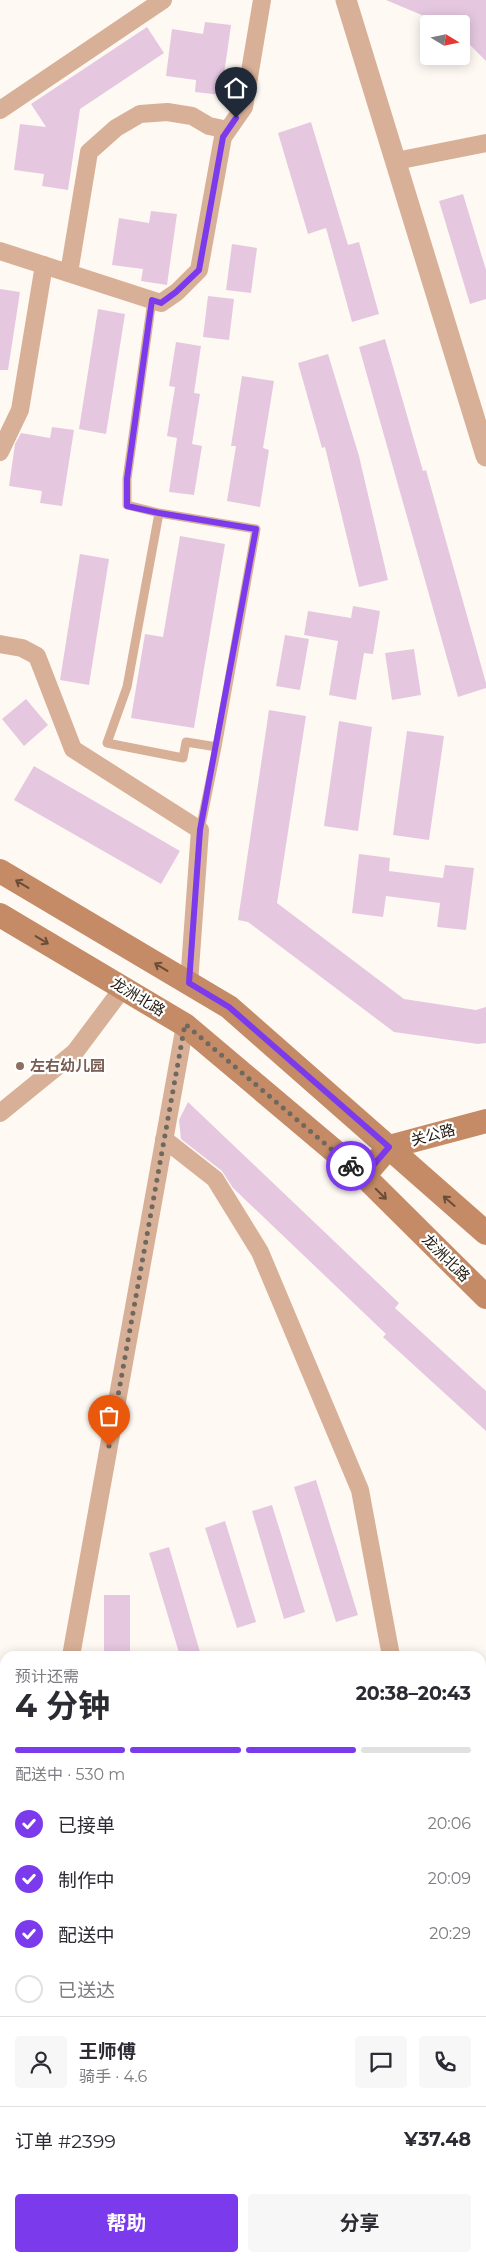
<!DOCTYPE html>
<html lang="zh">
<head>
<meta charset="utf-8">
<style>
	:root { --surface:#fff; --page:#f7f7f7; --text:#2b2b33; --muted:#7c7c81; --line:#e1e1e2; --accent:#7c3aed }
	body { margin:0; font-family:Montserrat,"Noto Sans SC",sans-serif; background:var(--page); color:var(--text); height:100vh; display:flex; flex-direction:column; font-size:19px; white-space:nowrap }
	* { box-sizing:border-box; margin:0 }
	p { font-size:16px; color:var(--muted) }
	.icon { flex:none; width:28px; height:28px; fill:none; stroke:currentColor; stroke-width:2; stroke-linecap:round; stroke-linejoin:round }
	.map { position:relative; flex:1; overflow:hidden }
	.details { position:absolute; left:0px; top:1651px; width:486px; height:611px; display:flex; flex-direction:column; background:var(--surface); border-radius:15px 15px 0 0; box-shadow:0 2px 12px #0003 }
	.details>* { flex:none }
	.needle { width:32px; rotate:100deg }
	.buttons { position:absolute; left:420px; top:15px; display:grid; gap:10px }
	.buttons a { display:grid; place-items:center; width:50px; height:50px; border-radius:5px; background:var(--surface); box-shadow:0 2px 12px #0003; font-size:25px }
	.pin { position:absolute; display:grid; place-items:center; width:42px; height:42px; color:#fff; margin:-51px -21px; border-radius:50% 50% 50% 0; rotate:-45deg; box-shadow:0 0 5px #0007 }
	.pin .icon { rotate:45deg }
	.courier { position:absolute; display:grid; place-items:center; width:50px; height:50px; margin:-25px; border:4px solid #7c3aed; border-radius:50%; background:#fff; color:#222; box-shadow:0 1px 6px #0007 }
	.headline em { font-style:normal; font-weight:700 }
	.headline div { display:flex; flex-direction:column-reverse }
	.headline { display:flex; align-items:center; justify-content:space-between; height:85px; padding:0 15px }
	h1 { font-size:32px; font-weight:700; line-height:38px }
	.bar { display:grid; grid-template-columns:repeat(4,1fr); gap:8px 5px; align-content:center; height:60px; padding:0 15px }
	.bar i { height:6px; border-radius:4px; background:var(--line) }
	.bar .on { background:var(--accent) }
	.bar p { grid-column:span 4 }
	.line { display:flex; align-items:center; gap:12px; padding:0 15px; border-top:1px solid var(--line) }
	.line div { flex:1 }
	.round { display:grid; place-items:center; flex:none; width:52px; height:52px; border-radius:5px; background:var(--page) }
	ol { padding:0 15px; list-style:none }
	li { display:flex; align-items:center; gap:15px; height:55px }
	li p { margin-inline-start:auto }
	li .icon { padding:5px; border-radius:50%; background:var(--accent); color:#fff; stroke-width:4 }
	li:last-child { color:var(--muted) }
	li i { width:28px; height:28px; border:2px solid var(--line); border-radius:50% }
	.primary-button { display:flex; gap:10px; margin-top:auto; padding:10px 15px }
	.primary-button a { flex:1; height:58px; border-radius:5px; background:var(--accent); color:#fff; font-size:20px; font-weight:700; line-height:58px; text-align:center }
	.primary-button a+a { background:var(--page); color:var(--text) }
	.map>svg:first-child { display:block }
	.building { fill:#e5c8e0 }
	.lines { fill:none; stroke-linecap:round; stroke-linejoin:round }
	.service { stroke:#d8b097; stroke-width:9 }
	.minor { stroke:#d8b097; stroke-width:18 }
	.tertiary { stroke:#d8b097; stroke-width:21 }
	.secondary { stroke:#c48b66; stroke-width:24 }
	.oneway { stroke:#6b4d37 }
	.done { stroke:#6f685f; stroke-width:5; stroke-dasharray:0 9 }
	.route { stroke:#7c3aed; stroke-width:6 }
	.education-dot { fill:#8d6e63; stroke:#fff; stroke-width:2 }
	.labels { text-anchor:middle; stroke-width:4.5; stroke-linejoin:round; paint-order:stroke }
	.street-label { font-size:15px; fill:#221a10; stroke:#fff }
	.education-label { font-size:15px; font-weight:bold; fill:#785e54; stroke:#fff; text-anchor:start }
</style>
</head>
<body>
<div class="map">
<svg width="486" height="2262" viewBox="0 0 486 2262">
	<rect width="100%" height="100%" fill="#fef9f3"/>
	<path class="building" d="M386 0H486V61L461 36V24H443Z
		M205 22 231 25 221 95 195 92 196 80 166 76 172 29 203 34Z
		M147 27 164 53 80 109 68 190 42 186 44 174 14 170 20 124 46 127 31 104Z
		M311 122 348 245 359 242 379 314 352 322 326 228 308 234 278 133Z
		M463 194 486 270V299L470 304 439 201Z
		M151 211 177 214 167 285 141 281 143 269 112 265 119 218 149 223Z
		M232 244 257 248 251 293 226 290Z
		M0 289 20 292 8 370H0Z
		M208 296 234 299 229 340 203 337Z
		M98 309 125 314 106 434 79 429Z
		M385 339 423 471 426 470 486 683V688L458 697 359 347Z
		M176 342 201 346 194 393 200 394 192 444 202 446 194 495 169 492 177 438 167 436 175 387 169 386Z
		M328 354 359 456 388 580 359 587 325 447 322 448 298 363Z
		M242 376 274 381 263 448 269 450 260 507 227 501 236 446H231Z
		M52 427 74 430 62 506 40 503 42 491 9 486 15 444 21 433 50 438Z
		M180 536 225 544 194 728 131 718 145 634 163 637Z
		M80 554 109 559 89 685 60 680Z
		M353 606 380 611 373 654 364 653 356 700 329 695 338 641 304 635 308 611 351 618Z
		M285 635 309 639 300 690 276 686Z
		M414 649 421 695 392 700 385 653Z
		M26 699 48 725 24 746 2 719Z
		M269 710 306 716 277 903 404 999 476 1010 486 1007V1043L478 1044 394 1032 248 922 238 920Z
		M339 721 372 727 358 831 324 826Z
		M407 731 444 736 429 840 393 835Z
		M34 766 180 851 161 884 14 800Z
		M359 854 390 858 389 871 443 878 445 865 474 868 466 930 437 927 440 903 386 896 383 917 352 913Z
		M188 1102 399 1303 395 1308 486 1391V1431L383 1337 386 1334 233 1188 222 1171 181 1139 179 1120Z
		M316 1480 358 1615 336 1622 294 1487Z
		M272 1505 305 1612 284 1619 252 1511Z
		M225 1521 256 1622 237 1628 205 1528Z
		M169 1547 200 1652 188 1656H180L149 1553Z
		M104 1595H130V1656H104Z"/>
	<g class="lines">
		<path class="service" d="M152 300 127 479V505L159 513
			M200 830 217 747 186 742 183 758 107 743 127 687 159 513 256 529 217 747"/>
		<path class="minor" d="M0 110 163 0
			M396 161 486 143
			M0 251 161 303 177 292 199 270 223 137 244 107 262 0
			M69 273 89 152 116 128 140 114 167 112 192 116 209 126 228 130
			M0 452 20 410 44 265
			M0 644 22 648 37 656 73 749 200 830 189 983
			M0 1113 75 1052 123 988
			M164 1139 215 1179 260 1252 360 1490 391 1656
			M71 1656 185 1025
			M481 1685 486 1683
			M0 1865H5
			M481 1956 486 2043
			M40 2262 41 2258"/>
		<path class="tertiary" d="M346 0 486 456"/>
		<path class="secondary" d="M0 871 229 1007 486 1233
			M0 915 185 1025 364 1176 486 1297
			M364 1176 389 1147 486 1121"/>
	</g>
	<defs><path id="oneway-shaft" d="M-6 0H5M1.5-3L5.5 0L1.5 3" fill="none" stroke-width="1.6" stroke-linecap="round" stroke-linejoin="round" transform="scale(1.25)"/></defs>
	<g class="oneway">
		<use href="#oneway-shaft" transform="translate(22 884) rotate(-149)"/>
		<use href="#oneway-shaft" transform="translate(42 940) rotate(31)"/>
		<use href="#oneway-shaft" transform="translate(161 967) rotate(-149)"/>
		<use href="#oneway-shaft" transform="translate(381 1194) rotate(45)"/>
		<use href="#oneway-shaft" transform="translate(449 1201) rotate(-139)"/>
	</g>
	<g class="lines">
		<path class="done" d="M109 1446 185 1024 351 1166"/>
		<path class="route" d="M236 118 223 137 199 270 176 292 161 303 152 300 127 479V506L159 513 256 529 200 830 189 983 229 1007 389 1147 364 1176 351 1166"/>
	</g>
	<circle class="education-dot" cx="20" cy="1066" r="5"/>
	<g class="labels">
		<g class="street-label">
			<text transform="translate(138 997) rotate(31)" y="5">龙洲北路</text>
			<text transform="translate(433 1135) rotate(-15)" y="5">关公路</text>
			<text transform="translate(446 1258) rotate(45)" y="5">龙洲北路</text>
		</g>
		<g class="education-label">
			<text x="30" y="1071">左右幼儿园</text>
		</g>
	</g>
</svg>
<div class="buttons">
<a><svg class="needle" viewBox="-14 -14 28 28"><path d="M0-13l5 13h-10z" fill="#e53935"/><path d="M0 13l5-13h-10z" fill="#7c7c81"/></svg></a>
</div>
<div class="pin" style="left:109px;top:1446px;background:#ea580c"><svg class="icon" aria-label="bag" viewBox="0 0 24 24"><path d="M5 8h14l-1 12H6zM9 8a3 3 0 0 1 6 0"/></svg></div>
<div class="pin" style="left:236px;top:118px;background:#1f2937"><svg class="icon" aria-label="home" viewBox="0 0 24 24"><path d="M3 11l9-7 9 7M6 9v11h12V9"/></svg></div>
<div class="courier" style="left:351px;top:1166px"><svg class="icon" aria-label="bike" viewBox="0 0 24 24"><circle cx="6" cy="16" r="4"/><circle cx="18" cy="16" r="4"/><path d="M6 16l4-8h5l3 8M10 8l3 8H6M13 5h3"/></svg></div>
<section class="details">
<div class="headline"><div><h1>4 分钟</h1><p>预计还需</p></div><em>20:38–20:43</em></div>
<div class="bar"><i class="on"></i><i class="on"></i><i class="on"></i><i></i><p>配送中 · 530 m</p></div>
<ol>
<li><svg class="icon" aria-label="check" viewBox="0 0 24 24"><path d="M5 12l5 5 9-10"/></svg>已接单<p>20:06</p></li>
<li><svg class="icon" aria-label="check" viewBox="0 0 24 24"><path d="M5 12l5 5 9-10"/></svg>制作中<p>20:09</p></li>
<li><svg class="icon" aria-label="check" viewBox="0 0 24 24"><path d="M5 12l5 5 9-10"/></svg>配送中<p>20:29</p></li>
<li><i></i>已送达</li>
</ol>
<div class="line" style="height:90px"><a class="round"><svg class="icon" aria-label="person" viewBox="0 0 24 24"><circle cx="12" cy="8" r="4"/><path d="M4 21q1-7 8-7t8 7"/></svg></a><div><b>王师傅</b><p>骑手 · 4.6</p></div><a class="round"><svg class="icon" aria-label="chat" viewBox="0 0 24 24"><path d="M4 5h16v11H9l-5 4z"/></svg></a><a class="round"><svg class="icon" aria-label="phone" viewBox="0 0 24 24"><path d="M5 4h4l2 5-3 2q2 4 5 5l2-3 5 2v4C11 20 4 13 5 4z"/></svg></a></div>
<div class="line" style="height:65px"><div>订单 #2399</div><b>¥37.48</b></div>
<div class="primary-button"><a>帮助</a><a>分享</a></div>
</section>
</div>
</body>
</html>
